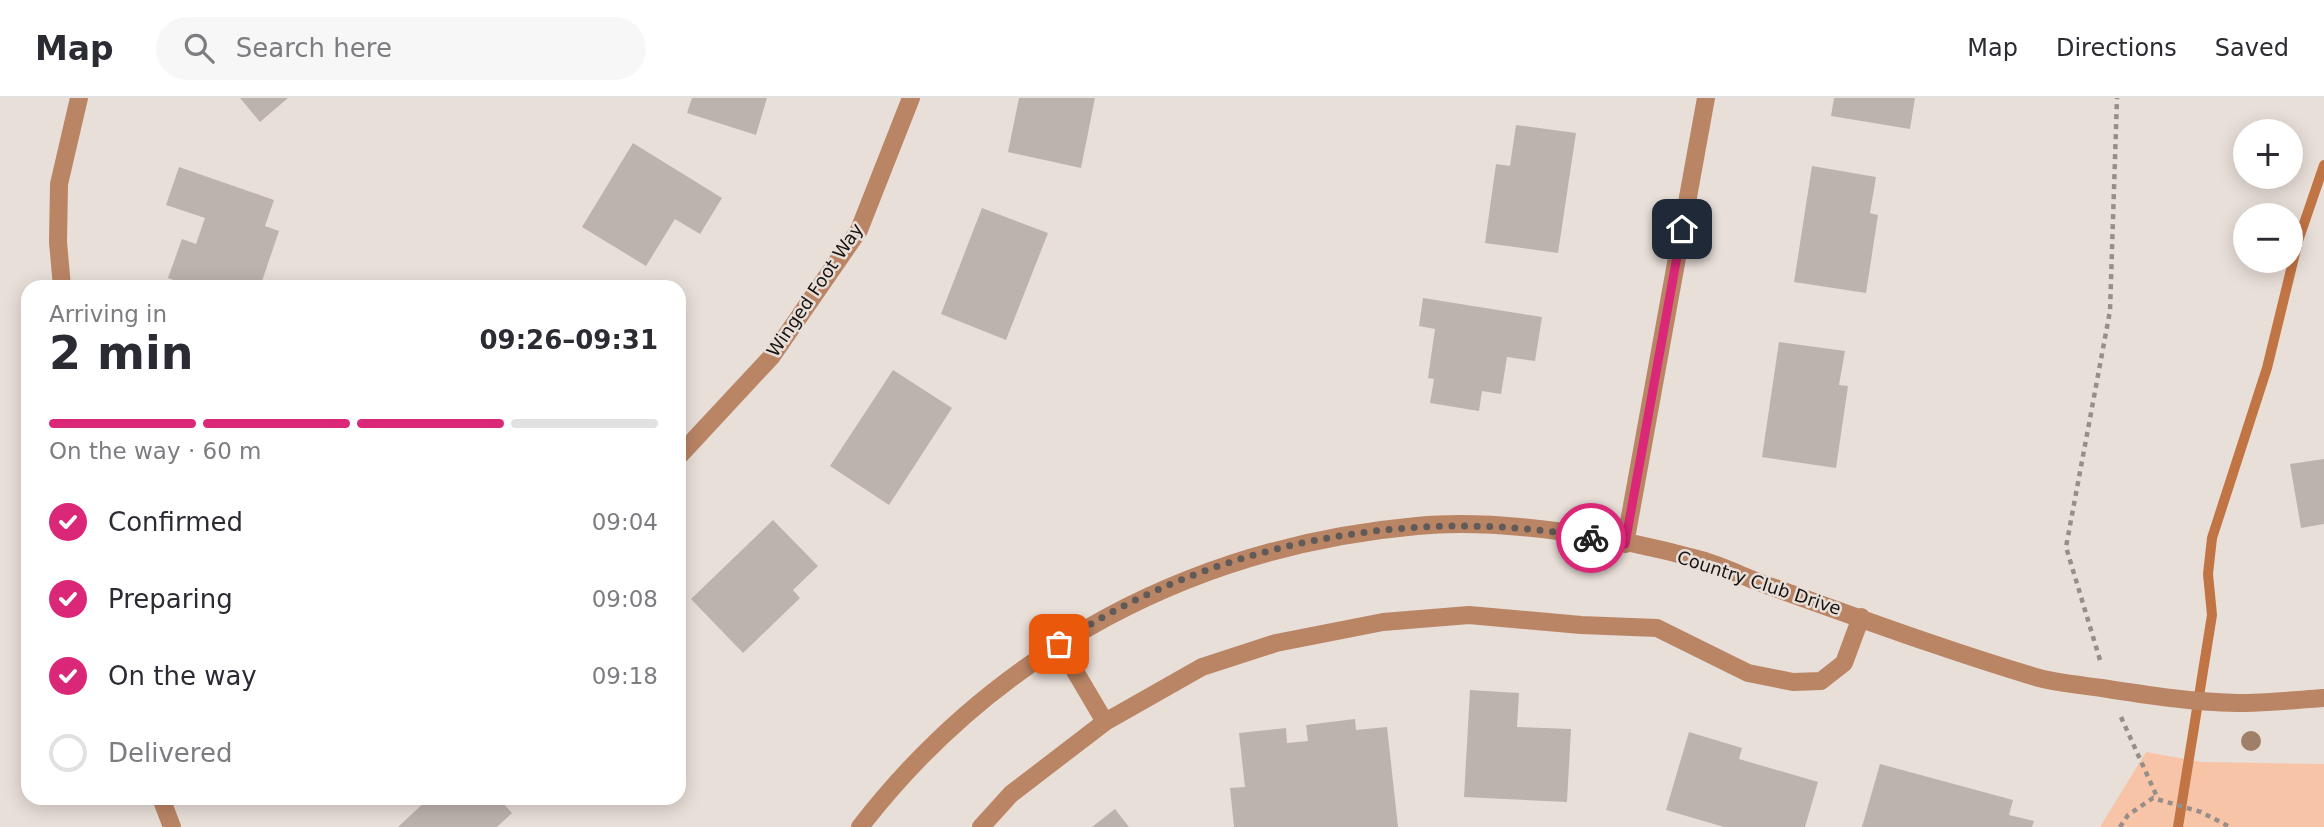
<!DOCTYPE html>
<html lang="en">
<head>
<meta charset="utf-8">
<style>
	:root { --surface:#fff; --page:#f7f7f7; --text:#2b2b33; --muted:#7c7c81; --line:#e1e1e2; --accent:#db2777 }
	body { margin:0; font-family:"DejaVu Sans",sans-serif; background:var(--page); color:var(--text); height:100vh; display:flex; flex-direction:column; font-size:26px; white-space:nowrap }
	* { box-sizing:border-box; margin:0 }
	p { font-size:23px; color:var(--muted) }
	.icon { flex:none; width:38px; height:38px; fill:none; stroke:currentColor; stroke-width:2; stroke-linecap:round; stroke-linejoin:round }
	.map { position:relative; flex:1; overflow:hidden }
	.panel { position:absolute; left:21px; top:182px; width:665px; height:525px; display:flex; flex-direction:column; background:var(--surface); border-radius:21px; box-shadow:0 4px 18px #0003 }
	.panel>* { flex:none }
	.buttons { position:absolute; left:2233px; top:21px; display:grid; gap:14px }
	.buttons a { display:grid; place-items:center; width:70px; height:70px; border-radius:50%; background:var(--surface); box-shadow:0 4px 18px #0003; font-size:35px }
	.pin { position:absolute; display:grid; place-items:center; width:60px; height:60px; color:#fff; margin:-30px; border-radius:14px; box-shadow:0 4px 10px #0006 }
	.courier { position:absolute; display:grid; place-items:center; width:70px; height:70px; margin:-35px; border:5px solid #db2777; border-radius:50%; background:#fff; color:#222; box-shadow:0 2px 9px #0007 }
	.overview em { font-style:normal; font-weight:700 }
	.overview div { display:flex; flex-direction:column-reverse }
	.overview { display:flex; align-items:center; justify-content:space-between; height:119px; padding:0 28px }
	h1 { font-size:46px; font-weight:700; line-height:52px }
	.bar { display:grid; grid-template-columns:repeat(4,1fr); gap:10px 7px; align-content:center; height:84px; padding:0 28px }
	.bar i { height:9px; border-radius:5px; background:var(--line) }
	.bar .selected { background:var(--accent) }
	.bar p { grid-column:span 4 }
	ol { padding:0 28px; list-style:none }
	li { display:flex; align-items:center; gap:21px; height:77px }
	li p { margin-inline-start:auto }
	li .icon { padding:7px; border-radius:50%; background:var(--accent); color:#fff; stroke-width:4 }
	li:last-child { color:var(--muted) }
	li i { width:38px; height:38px; border:4px solid var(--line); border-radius:50% }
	header { display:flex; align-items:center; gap:42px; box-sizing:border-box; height:98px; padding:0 35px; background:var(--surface); border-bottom:2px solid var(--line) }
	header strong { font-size:33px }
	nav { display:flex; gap:38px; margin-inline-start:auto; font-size:24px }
	.search { width:490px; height:63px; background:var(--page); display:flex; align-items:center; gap:18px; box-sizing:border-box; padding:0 24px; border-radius:38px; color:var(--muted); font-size:26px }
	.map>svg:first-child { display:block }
	.green { fill:#f7c4a7 }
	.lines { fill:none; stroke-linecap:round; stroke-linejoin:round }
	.stream { stroke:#c17444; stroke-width:10 }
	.building { fill:#bdb3ae }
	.path { stroke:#958e89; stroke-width:4.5; stroke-dasharray:5 5; stroke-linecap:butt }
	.street { stroke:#ba8565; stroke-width:18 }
	.tree { fill:#9f7f67 }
	.done { stroke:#605b58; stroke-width:7; stroke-dasharray:0 12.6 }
	.route { stroke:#db2777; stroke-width:9 }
	.labels { text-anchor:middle; stroke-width:5; stroke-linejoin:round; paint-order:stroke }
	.street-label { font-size:18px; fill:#171412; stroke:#e9dfd9 }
</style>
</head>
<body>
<header>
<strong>Map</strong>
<div class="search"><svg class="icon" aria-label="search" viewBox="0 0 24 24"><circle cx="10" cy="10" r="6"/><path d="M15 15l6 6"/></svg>Search here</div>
<nav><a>Map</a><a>Directions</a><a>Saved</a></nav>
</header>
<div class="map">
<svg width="2324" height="729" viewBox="0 0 2324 729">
	<rect width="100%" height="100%" fill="#e9dfd9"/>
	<path class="green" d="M2146 654 2201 664 2324 666V729H2100Z"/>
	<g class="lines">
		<path class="stream" d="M2178 729 2212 517 2208 476 2212 440 2267 270 2298 143 2324 67"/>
	</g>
	<path class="building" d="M240 0H288L260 24Z
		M692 0H767L756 37 687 15Z
		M1019 0H1095L1081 70 1008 54Z
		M1834 0H1915L1910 31 1831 18Z
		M1516 27 1576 35 1558 155 1485 145 1496 66 1510 68Z
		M633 45 722 100 700 136 675 121 646 168 582 129Z
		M1812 68 1876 79 1870 115 1878 117 1866 195 1794 184Z
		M179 69 274 102 265 128 279 133 260 189H194L168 180 182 141 196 146 205 120 166 107Z
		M982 110 1048 135 1006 242 941 216Z
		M1423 200 1542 219 1535 263 1507 259 1501 296 1482 293 1479 313 1430 305 1434 281 1428 280 1435 231 1419 228Z
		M1779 244 1845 253 1839 287 1848 288 1836 370 1762 359Z
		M893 272 952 310 889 407 830 368Z
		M2324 361V426L2301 430 2290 366Z
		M773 422 818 468 793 492 800 500 743 555 691 501Z
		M1470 592 1519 595 1517 629 1571 631 1567 704 1464 699Z
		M1355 621 1356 632 1387 629 1398 729H1234L1230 690 1245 689 1239 635 1286 630 1287 645 1308 643 1306 627Z
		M1689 634 1742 650 1739 661 1818 684 1805 729H1724L1666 712Z
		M1880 666 2013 702 2009 717 2034 723 2032 729H1862Z
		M429 700H498L512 715 497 729H398Z
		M1115 711 1129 729H1092Z"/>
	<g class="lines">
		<path class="path" d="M2100 562 2066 449 2110 213 2117 0
			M2121 619 2158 701
			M2120 729 2128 717 2153 700 2201 714 2230 729"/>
		<path class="street" d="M62 189 58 144 59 86 79 0
			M679 358 772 258 859 132 911 0
			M1625 446 1706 0
			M1105 624 1202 569 1276 545 1383 524 1469 517 1581 527 1657 530 1748 575 1793 584 1821 583 1844 565 1861 519
			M161 700 172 729
			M860 729C997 552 1194 448 1417 428 1501 420 1620 439 1701 462 1726 469 1750 482 1775 490 1862 521 1951 554 2039 580 2059 585 2081 587 2102 590 2146 597 2191 604 2237 605 2266 605 2295 602 2324 600
			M981 729 1011 696 1105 624 1059 546"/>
	</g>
	<circle class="tree" cx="2251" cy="643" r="10"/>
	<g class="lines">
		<path class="done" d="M1059 546C1209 445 1415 406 1591 440"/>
		<path class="route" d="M1591 440 1625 446 1682 131"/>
	</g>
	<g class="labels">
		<g class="street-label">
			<text transform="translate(815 192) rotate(-56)" y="6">Winged Foot Way</text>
			<text transform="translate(1759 485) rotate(18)" y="6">Country Club Drive</text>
		</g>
	</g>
</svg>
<div class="buttons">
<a>+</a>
<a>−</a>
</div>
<div class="pin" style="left:1059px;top:546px;background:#ea580c"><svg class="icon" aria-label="bag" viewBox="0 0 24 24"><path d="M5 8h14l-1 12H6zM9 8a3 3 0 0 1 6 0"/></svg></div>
<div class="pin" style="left:1682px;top:131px;background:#1f2937"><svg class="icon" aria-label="home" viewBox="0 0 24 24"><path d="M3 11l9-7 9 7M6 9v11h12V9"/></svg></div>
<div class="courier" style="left:1591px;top:440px"><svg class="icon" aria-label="bike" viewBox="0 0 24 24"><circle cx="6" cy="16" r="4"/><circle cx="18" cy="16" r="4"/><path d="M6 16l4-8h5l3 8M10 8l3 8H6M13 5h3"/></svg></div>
<section class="panel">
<div class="overview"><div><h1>2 min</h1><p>Arriving in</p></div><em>09:26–09:31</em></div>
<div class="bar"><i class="selected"></i><i class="selected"></i><i class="selected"></i><i></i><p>On the way · 60 m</p></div>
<ol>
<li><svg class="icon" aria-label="check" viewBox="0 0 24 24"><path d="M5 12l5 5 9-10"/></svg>Confirmed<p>09:04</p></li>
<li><svg class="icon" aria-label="check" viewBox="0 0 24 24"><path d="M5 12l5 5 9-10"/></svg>Preparing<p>09:08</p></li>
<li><svg class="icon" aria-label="check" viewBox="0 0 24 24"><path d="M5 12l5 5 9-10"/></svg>On the way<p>09:18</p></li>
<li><i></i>Delivered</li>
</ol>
</section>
</div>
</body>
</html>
